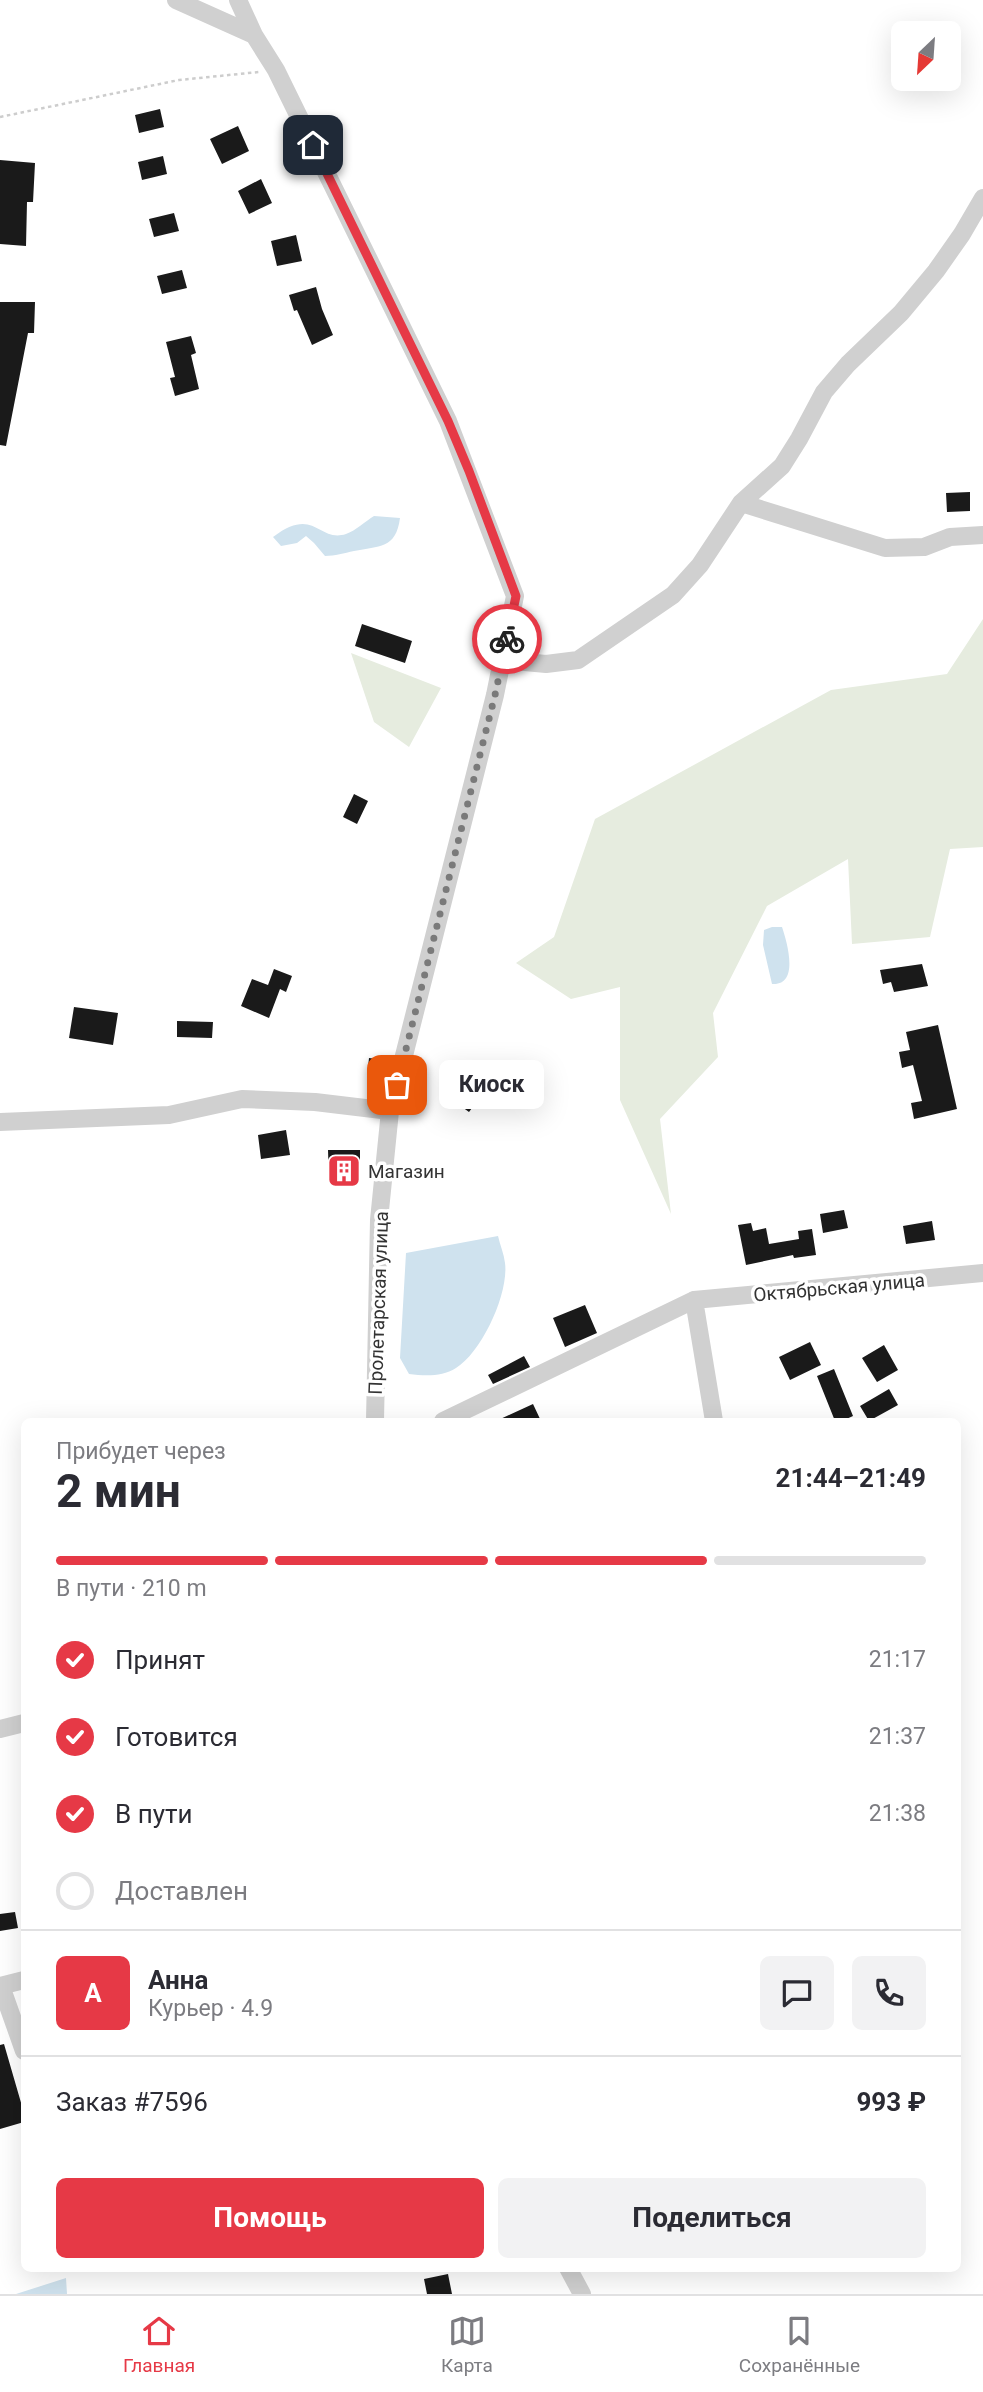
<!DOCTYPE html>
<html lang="ru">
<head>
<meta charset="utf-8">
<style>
	:root { --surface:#fff; --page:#f2f2f3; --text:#2b2b33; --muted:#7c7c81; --line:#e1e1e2; --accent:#e63946 }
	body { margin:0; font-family:Roboto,sans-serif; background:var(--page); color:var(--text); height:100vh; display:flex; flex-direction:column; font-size:26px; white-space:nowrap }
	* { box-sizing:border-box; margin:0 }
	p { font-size:23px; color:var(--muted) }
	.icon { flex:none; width:38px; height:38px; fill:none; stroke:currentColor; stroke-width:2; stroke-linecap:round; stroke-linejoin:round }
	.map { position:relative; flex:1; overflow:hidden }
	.panel { position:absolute; left:21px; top:1418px; width:940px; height:854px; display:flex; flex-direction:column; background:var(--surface); border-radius:10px; box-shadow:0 7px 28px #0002 }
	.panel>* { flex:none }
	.needle { width:46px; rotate:205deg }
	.fabs { position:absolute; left:891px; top:21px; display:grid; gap:14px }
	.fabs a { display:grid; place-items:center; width:70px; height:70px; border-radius:10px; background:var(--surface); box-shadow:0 7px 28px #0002; font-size:35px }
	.pin { position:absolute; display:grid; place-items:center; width:60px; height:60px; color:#fff; margin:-30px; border-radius:14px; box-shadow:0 4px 10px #0006 }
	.courier { position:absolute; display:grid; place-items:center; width:70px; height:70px; margin:-35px; border:5px solid #e63946; border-radius:50%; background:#fff; color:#222; box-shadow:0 2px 9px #0007 }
	.bubble { position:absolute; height:49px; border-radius:10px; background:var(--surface); box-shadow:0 7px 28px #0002; font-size:23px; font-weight:700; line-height:49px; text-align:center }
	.overview em { font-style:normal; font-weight:700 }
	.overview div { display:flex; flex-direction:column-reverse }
	.overview { display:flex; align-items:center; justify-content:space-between; height:119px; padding:0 35px }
	h1 { font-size:46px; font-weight:700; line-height:52px }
	.bar { display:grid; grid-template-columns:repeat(4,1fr); gap:10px 7px; align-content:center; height:84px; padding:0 35px }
	.bar i { height:9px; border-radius:5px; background:var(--line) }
	.bar .active { background:var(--accent) }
	.bar p { grid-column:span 4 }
	.line { display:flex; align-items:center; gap:18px; padding:0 35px; border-top:2px solid var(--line) }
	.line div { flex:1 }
	.round { display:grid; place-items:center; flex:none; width:74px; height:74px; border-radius:10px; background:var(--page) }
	ol { padding:0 35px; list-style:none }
	li { display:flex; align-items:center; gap:21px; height:77px }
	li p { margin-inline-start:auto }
	li .icon { padding:7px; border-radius:50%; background:var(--accent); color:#fff; stroke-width:4 }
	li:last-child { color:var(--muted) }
	li i { width:38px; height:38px; border:4px solid var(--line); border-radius:50% }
	.action { display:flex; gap:14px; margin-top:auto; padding:14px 35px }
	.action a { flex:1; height:80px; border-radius:10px; background:var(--accent); color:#fff; font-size:28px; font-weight:700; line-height:80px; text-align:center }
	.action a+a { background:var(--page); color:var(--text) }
	.tab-bar { display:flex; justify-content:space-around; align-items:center; height:98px; border-top:2px solid var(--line); background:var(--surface); font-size:19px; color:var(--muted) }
	.tab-bar a { display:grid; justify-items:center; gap:4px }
	.tab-bar .active { color:var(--accent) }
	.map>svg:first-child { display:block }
	.green { fill:#e6ecdf }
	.water { fill:#cfe2ee }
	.building { fill:#1a1a1a }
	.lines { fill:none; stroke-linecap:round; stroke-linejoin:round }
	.path { stroke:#cdcdcd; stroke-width:2.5; stroke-dasharray:3.5 3.5; stroke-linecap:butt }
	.minor { stroke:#d0d0d0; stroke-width:18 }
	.done { stroke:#7a7a7a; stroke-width:7; stroke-dasharray:0 12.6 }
	.route { stroke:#e63946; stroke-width:9 }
	.labels { text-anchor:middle; stroke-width:7; stroke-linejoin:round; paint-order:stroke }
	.poi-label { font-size:19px; fill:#333; stroke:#fff; text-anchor:start }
	.street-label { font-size:19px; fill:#333; stroke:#fff }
</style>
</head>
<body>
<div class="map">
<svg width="983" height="2294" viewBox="0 0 983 2294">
	<rect width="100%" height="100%" fill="#fff"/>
	<path class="green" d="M983 619V847L950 849 930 937 852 944 848 859 767 906 713 1013 718 1057 660 1119 671 1214 620 1100V987L571 999 516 963 554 937 595 819 831 690 947 674Z
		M351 653 441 688 409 747 374 722Z"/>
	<path class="water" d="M374 516 400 518C396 549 379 546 354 551 344 553 335 556 325 556L314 543 306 536 297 543 281 546 273 537C315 505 318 543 346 534 355 531 366 521 374 516Z
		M772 927H782C787 942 800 986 772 984L763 945 764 930Z
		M498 1236C500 1245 504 1254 505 1263 509 1293 482 1352 456 1368 442 1377 425 1376 409 1374L400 1358 406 1253Z
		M66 2278 67 2294H16Z"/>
	<path class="building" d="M160 109 164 127 139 133 135 115Z
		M238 126 249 151 222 164 210 139Z
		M163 156 167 174 142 180 138 162Z
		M0 160 35 163 33 202H27L26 246 0 244Z
		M261 179 272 203 249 214 238 191Z
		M174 213 179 231 154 237 149 219Z
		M296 235 302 261 277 266 271 241Z
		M182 270 187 288 162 294 157 276Z
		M316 287 322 309 333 335 312 345 297 310 294 311 289 295Z
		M0 302H35L34 333H28L6 446 0 445Z
		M191 336 196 353 191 355 199 389 175 396 170 378 175 377 166 342Z
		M970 492V511L947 512 946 493Z
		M362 624 412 641 405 663 355 646Z
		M354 794 368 801 357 824 343 817Z
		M922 964 928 986 894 992 891 982 883 984 880 970Z
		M274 969 292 976 286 992 280 989 269 1018 241 1006 252 979 268 985Z
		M74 1007 118 1013 113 1045 69 1038Z
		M177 1021 213 1022 212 1038 177 1037Z
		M938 1025 957 1109 914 1119 911 1103 922 1101 913 1065 902 1068 899 1052 910 1050 906 1032Z
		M369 1058 385 1060 383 1078 367 1077Z
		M470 1074 488 1087 469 1112 451 1099Z
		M286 1130 290 1155 261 1159 258 1135Z
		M328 1150H360V1181H329Z
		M844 1210 848 1228 823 1233 820 1214Z
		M932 1221 935 1240 906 1244 903 1226Z
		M751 1223 753 1231 766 1228 769 1244 799 1239 798 1231 812 1229 816 1255 794 1258 793 1255 746 1265 738 1225Z
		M585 1305 597 1333 565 1347 553 1318Z
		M810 1342 821 1365 790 1380 779 1357Z
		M884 1345 898 1370 877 1382 862 1358Z
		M524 1356 530 1367 493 1384 488 1375Z
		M834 1369 853 1416 842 1421H835L817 1376Z
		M889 1389 898 1405 869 1421 860 1406Z
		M533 1404 541 1421H496Z
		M15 1912 18 1928 0 1931V1914Z
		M4 2044 24 2113V2122L0 2129V2045Z
		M448 2274 452 2294H427L424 2279Z"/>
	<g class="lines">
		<path class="path" d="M0 117 179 80 259 72"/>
		<path class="minor" d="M176 0 254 35
			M238 0 254 35 276 70 448 421 515 596 495 695 390 1111 379 1220 375 1421
			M741 503 885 548 924 547 950 537 983 535
			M502 660 546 664 578 660 673 595 700 565 741 503 782 466 799 439 824 392 848 364 901 313 936 271 962 234 983 198
			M0 1122 169 1115 242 1099 315 1102 390 1111
			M694 1300 714 1421
			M443 1421 694 1300 983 1273
			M0 1729 24 1723
			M0 1986 24 1980
			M1 1986 24 2051
			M568 2268 582 2294"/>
	</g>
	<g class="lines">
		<path class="done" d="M397 1085 495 695 507 639"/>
		<path class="route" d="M313 145 448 421 469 471 516 596 507 639"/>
	</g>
	<defs>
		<symbol id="building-square" viewBox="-11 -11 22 22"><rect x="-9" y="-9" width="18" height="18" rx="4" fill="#e63946" stroke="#fff"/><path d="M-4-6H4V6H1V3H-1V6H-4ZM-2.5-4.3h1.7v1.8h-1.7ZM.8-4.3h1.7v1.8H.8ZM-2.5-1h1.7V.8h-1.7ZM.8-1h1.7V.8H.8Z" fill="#fff"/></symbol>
	</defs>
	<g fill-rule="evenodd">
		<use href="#building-square" x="325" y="1152" width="38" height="38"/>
	</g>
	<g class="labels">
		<g class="poi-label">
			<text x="368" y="1178">Магазин</text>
		</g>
		<g class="street-label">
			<text transform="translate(839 1287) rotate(-5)" y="7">Октябрьская улица</text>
			<text transform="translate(378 1303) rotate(-88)" y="7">Пролетарская улица</text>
		</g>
	</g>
</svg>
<div class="fabs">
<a><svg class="needle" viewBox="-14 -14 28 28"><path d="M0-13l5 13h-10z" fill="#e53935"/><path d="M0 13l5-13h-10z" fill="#7c7c81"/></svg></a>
</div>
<div class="pin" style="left:397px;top:1085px;background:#ea580c"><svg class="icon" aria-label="bag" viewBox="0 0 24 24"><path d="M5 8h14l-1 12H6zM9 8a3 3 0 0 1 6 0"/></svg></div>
<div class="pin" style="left:313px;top:145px;background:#1f2937"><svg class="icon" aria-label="home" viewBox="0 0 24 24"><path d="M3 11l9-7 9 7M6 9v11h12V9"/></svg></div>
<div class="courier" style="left:507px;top:639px"><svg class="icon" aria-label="bike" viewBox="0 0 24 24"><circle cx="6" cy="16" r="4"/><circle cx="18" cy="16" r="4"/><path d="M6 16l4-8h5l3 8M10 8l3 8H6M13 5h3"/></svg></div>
<div class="bubble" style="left:439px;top:1060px;width:105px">Киоск</div>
<section class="panel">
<div class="overview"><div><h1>2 мин</h1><p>Прибудет через</p></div><em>21:44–21:49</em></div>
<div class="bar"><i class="active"></i><i class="active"></i><i class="active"></i><i></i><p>В пути · 210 m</p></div>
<ol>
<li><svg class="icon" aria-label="check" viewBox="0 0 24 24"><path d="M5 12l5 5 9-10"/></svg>Принят<p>21:17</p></li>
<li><svg class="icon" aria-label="check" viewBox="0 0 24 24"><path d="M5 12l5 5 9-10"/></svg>Готовится<p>21:37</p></li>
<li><svg class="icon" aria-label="check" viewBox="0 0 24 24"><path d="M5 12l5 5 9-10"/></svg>В пути<p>21:38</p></li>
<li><i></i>Доставлен</li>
</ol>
<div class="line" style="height:126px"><b class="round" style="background:var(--accent);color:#fff">А</b><div><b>Анна</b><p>Курьер · 4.9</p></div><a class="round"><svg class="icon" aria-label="chat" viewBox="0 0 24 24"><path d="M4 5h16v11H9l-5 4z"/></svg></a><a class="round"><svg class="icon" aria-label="phone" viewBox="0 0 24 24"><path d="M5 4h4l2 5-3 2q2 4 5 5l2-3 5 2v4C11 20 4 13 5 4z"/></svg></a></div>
<div class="line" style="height:91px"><div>Заказ #7596</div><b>993 ₽</b></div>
<div class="action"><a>Помощь</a><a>Поделиться</a></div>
</section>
</div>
<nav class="tab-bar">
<a class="active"><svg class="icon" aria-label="home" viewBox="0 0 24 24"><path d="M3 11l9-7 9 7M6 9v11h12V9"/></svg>Главная</a>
<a><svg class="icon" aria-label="map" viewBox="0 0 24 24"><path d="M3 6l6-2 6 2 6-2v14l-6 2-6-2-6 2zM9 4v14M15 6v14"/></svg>Карта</a>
<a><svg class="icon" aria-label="saved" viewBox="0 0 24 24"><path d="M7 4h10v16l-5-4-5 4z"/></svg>Сохранённые</a>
</nav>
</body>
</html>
